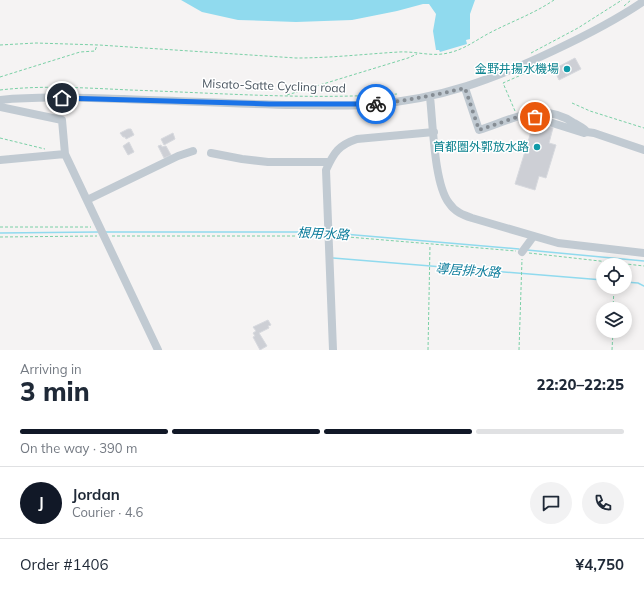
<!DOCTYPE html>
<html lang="en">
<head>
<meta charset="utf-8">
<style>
	:root { --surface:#fff; --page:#f2f2f3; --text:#1f2937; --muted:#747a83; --line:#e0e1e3; --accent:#111827 }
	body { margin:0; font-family:Mulish,"Noto Sans JP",sans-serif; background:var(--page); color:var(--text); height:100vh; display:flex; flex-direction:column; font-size:15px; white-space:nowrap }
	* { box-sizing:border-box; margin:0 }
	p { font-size:13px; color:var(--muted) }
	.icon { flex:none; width:22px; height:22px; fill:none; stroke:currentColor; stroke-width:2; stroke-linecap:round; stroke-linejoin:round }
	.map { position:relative; height:350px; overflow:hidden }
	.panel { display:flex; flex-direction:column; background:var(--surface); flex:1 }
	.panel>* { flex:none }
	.buttons { position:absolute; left:596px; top:258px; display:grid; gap:8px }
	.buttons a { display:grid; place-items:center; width:36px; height:36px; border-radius:50%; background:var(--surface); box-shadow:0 2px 10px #0003; font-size:20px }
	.pin { position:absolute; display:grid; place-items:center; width:34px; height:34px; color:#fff; margin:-17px; border:2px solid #fff; border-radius:50%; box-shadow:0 1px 4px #0007 }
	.courier { position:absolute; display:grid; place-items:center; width:40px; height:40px; margin:-20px; border:3px solid #1a73e8; border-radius:50%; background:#fff; color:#222; box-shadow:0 1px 5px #0007 }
	.head em { font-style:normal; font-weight:800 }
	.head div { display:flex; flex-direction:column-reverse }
	.head { display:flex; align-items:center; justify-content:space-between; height:68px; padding:0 20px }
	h1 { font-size:26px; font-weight:800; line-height:30px }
	.bar { display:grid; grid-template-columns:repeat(4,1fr); gap:6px 4px; align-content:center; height:48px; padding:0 20px }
	.bar i { height:5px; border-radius:3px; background:var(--line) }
	.bar .current { background:var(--accent) }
	.bar p { grid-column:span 4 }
	.line { display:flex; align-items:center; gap:10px; padding:0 20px; border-top:1px solid var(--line) }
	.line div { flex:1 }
	.round { display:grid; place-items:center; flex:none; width:42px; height:42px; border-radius:21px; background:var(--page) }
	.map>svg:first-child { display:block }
	.water { fill:#90daee }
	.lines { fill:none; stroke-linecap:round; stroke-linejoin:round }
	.stream { stroke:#90daee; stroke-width:1.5 }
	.building { fill:#cdcfd5; stroke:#d7d9de }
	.path { stroke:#7ad0a6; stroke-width:1; stroke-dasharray:3 2; stroke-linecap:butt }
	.minor { stroke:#c1cad2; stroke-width:8 }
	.done { stroke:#868d94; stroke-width:4; stroke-dasharray:0 7.2 }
	.route { stroke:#1a73e8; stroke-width:5 }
	.culture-dot { fill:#0f9aa8; stroke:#fff; stroke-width:1.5 }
	.labels { text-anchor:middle; stroke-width:3; stroke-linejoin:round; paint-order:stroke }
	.culture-label { font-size:12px; fill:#0d838f; stroke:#fff; text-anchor:end }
	.street-label { font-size:12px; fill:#4a5661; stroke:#fff }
	.water-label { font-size:13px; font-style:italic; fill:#0c7c9b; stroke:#fff }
</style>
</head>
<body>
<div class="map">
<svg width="644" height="350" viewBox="0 0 644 350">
	<rect width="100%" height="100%" fill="#f5f3f3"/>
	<path class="water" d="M181 0H475L470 14V39L466 40 467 44 440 52 439 50H436L433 31 436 14 429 4H423L397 11 352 20 296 22 238 20 202 12Z"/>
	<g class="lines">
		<path class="stream" d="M106 232H326
			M0 233 98 232
			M332 233 519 249
			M527 250 644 261
			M333 258 603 280
			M625 282 638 283 644 286"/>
	</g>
	<path class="building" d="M575 58 581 69 559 80 554 69Z
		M534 122 553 128 549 143 556 145 546 178 539 176 535 190 515 184Z
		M128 129H131L134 135 126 139 125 137H123L120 133Z
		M173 133 175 139 164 145 161 139Z
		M129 142 134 152 128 155 123 146Z
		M161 145 162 147 166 146 171 155 164 158 158 146Z
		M268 320 271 325 268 326 269 328 259 333 267 346 260 350 253 337 255 336 253 333 256 331 253 327Z"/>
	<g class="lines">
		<path class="path" d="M624 6 631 0
			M0 45 36 43 99 45 296 58C331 58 365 54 399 52 416 51 431 57 448 53 462 50 472 43 484 36 507 23 532 15 554 0
			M531 53 578 28 622 0
			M0 77 80 52 95 51 97 45
			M0 90C43 85 87 88 130 90 219 93 308 100 397 94
			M287 95 408 58 417 54
			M572 103 590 111 644 128
			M515 111 503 83 537 68
			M0 138 45 149
			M0 227H91
			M112 236H321
			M336 236 516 251
			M0 237 97 236
			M529 253 644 266
			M613 309 614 287
			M428 350 430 245
			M519 350 522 259
			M612 350 613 331"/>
		<path class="minor" d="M465 88 479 130C513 119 541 101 574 123 579 126 584 128 587 132
			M430 97C433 123 434 184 449 203 455 212 463 215 472 218L558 243 644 253
			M0 100C41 96 83 98 124 99 181 101 238 104 295 105 321 105 348 107 375 104 441 99 494 79 553 51 585 36 615 21 644 1
			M0 107 62 120 65 154 158 350
			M527 115 584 133 587 132 594 133 644 150
			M211 153 242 159 268 162H329
			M0 160 65 154
			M87 200 178 156 193 151
			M522 252 533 237
			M333 350 326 170C334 152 339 145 357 139L434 132"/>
	</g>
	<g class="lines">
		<path class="done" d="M376 104C406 101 435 95 465 88L479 130 526 114 535 117"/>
		<path class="route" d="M62 98 269 104H376"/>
	</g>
	<g class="culture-dot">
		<circle cx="567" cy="69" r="4"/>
		<circle cx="537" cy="147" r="4"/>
	</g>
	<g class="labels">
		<g class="culture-label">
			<text x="559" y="73">金野井揚水機場</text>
			<text x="529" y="151">首都圏外郭放水路</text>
		</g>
		<g class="street-label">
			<text transform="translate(274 86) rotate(2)" y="4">Misato-Satte Cycling road</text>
		</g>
		<g class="water-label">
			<text transform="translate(323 233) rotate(3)" y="5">根用水路</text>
			<text transform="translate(468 270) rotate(4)" y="5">導居排水路</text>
		</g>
	</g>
</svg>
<div class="buttons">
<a><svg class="icon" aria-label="locate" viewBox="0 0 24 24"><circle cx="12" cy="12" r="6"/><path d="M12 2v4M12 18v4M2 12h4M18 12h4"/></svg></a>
<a><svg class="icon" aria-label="layers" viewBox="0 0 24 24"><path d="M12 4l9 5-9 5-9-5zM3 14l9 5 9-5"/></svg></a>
</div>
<div class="pin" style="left:535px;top:117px;background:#ea580c"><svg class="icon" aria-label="bag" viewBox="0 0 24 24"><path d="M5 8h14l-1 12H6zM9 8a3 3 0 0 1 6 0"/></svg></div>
<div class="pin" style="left:62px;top:98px;background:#1f2937"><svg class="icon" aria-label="home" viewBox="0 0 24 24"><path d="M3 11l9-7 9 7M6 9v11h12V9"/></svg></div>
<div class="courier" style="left:376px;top:104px"><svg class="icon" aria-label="bike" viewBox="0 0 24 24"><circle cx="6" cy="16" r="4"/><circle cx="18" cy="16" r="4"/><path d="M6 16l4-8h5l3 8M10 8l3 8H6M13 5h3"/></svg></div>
</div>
<section class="panel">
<div class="head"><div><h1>3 min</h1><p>Arriving in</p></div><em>22:20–22:25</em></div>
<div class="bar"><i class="current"></i><i class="current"></i><i class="current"></i><i></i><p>On the way · 390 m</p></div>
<div class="line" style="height:72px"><b class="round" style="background:var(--accent);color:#fff">J</b><div><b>Jordan</b><p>Courier · 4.6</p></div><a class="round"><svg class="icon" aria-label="chat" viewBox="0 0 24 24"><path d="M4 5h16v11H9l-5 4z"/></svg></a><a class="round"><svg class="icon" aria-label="phone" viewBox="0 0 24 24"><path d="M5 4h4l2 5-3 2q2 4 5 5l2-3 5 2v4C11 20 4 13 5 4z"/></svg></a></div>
<div class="line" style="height:52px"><div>Order #1406</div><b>¥4,750</b></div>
</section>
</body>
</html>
